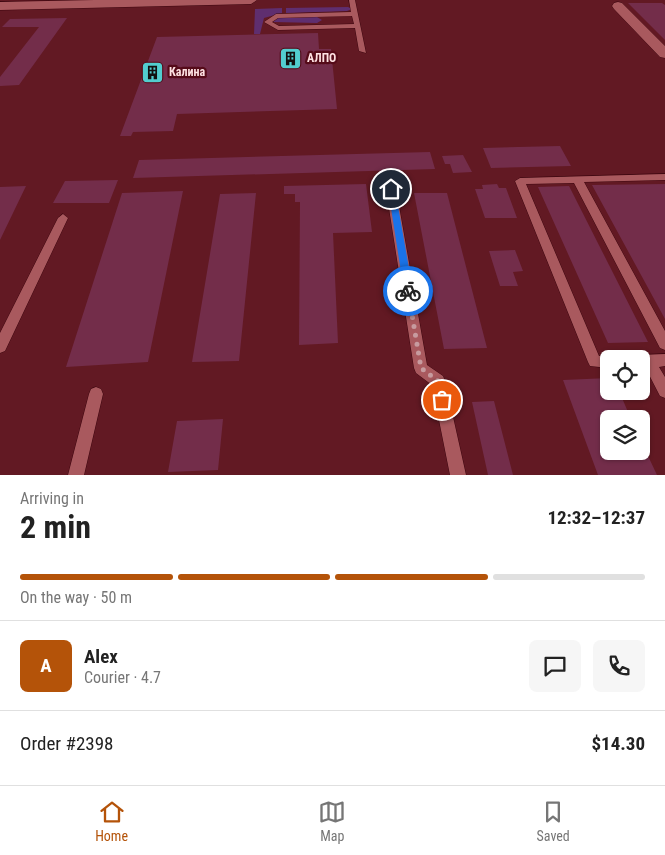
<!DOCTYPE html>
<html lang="en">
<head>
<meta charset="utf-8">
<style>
	:root { --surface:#fff; --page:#f6f6f6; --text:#222; --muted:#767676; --line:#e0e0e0; --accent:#b45309 }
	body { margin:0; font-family:"Roboto Condensed",sans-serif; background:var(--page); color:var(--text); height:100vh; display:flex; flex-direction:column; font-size:19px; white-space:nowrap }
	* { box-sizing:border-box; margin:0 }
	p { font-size:16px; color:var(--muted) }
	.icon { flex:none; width:28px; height:28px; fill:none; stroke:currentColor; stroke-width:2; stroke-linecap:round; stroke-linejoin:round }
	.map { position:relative; height:475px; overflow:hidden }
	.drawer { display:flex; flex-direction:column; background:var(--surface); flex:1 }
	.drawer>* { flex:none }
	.controls { position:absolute; left:600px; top:350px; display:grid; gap:10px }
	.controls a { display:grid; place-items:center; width:50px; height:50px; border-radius:8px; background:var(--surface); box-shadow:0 1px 4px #0004; font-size:25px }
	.pin { position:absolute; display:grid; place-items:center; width:42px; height:42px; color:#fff; margin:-21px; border:2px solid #fff; border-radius:50%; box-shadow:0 1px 5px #0007 }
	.courier { position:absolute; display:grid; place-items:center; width:50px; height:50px; margin:-25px; border:4px solid #1a73e8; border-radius:50%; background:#fff; color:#222; box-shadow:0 1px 6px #0007 }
	.summary em { font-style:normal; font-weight:700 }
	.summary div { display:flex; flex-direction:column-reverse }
	.summary { display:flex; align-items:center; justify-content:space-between; height:85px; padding:0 20px }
	h1 { font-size:32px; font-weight:700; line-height:38px }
	.bar { display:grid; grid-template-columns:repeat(4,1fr); gap:8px 5px; align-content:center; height:60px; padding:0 20px }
	.bar i { height:6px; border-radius:4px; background:var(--line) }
	.bar .active { background:var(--accent) }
	.bar p { grid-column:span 4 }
	.line { display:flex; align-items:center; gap:12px; padding:0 20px; border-top:1px solid var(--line) }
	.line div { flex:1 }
	.round { display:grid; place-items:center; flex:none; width:52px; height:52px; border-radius:8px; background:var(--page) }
	.dock { display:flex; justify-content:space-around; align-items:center; height:70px; border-top:1px solid var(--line); background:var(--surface); font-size:14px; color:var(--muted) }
	.dock a { display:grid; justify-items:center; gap:2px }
	.dock .active { color:var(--accent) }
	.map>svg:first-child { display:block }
	.green { fill:#5f2e6f }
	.building { fill:#732d4a }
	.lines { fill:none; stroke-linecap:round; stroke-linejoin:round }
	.lane-casing { stroke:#3d060f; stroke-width:1 }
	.street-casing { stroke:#3d060f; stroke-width:1 }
	.lane { fill:#a9595e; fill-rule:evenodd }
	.street { fill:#a9595e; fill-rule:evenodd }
	.route { fill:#1a73e8 }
	.done { stroke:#c79b9f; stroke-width:5; stroke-dasharray:0 9 }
	.labels { text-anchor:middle; stroke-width:4.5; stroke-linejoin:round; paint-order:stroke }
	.far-poi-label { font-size:12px; font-weight:bold; fill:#fee1e2; stroke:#550b19; text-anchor:start }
</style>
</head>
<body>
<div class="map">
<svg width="665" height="475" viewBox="0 0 665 475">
	<rect width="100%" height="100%" fill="#621923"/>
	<path class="green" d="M348 7 352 9 347 11 286 13V8Z
		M282 8V13L264 18 260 34H254L255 9Z
		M317 17 322 20 317 23 273 22 277 18Z"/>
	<path class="building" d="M628 3H662L665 5V40Z
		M67 18 19 85 0 86V77L39 27H2L10 19Z
		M318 33 319 49H331L337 109 177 114 173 131 133 132 131 136H120L157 37Z
		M560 146 571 166 491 168 483 148Z
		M430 152 435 169 133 178 139 160Z
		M463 155 472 172 453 173 450 164H445L442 156Z
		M118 180 109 203H53L65 181Z
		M366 184 372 232 333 233 338 343 299 345 300 202H295V194H284V186Z
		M497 184 499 188H506L517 218H485L475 189H483L482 185Z
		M665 184V319L592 185Z
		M26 186 0 240V187Z
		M569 186 648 342 608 343 538 187Z
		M183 191 148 362 66 367 122 193Z
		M256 193 239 361 192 362 220 194Z
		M414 193H447L487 348 444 349Z
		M515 250 523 271 513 272 518 286H500L489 251Z
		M609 378V391H619L631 419H609V451H641V441L657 475H598L563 380Z
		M494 401 513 475H488L472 402Z
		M223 419 218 470 168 472 177 421Z"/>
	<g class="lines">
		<defs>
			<path id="lane" d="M349 0H355L366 53 359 51 355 28 278 30 264 22 276 14 351 12ZM352 16 354 24 279 26 272 22 278 18Z
				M665 174V180L584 182 665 331V350L660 348 574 183 526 184 599 356H609L614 359H609V368L590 366 588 362 515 181 520 178Z
				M391 185 396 189 427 365 443 376 445 381 466 475H450L432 385 416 373 414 368 386 189Z
				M63 214 68 218 5 351 0 353V333L58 218Z
				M665 354V366L659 367 665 377V398L660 396 645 367H641V359H635L641 355Z
				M96 387 101 389 103 394 84 475H68L89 394 91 389Z"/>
			<path id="street" d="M95 0H257L251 4 0 10V2Z
				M618 2 622 3 665 46V58L660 57 614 9 612 6 614 3Z"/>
		</defs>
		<use href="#lane" class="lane-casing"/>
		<use href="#street" class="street-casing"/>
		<use href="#lane" class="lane"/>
		<use href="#street" class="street"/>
	</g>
	<path class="route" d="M391 186 395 189 413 291 408 295 404 291 388 189Z"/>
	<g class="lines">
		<path class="done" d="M408 291 421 368 438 381 442 400"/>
	</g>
	<defs>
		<symbol id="building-square" viewBox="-11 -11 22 22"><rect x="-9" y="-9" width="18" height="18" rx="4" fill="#52cdcf" stroke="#550b19"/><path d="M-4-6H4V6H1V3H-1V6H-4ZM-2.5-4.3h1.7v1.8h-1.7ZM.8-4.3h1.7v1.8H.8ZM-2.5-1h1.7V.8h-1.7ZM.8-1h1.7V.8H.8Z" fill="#111"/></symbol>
	</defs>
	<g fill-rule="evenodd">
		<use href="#building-square" x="278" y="46" width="25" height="25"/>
		<use href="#building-square" x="140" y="60" width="25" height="25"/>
	</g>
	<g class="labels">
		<g class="far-poi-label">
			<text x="307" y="62">АЛПО</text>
			<text x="169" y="76">Калина</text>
		</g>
	</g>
</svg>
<div class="controls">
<a><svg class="icon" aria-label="locate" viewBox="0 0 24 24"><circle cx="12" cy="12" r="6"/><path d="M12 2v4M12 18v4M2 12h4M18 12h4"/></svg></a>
<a><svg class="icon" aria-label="layers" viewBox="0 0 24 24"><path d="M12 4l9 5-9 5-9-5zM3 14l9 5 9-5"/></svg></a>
</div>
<div class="pin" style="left:442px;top:400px;background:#ea580c"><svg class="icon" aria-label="bag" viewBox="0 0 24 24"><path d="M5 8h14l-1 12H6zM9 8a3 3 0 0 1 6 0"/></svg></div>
<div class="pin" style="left:391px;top:189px;background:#1f2937"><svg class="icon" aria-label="home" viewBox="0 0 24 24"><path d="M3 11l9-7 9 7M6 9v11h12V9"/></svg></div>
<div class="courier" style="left:408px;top:291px"><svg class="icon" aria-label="bike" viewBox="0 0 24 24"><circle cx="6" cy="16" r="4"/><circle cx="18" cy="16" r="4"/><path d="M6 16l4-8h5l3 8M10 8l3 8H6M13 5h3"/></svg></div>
</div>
<section class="drawer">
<div class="summary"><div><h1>2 min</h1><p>Arriving in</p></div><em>12:32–12:37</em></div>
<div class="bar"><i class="active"></i><i class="active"></i><i class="active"></i><i></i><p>On the way · 50 m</p></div>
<div class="line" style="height:90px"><b class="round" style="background:var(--accent);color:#fff">A</b><div><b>Alex</b><p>Courier · 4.7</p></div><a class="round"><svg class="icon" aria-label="chat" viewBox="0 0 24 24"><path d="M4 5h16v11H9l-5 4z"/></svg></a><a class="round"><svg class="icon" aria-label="phone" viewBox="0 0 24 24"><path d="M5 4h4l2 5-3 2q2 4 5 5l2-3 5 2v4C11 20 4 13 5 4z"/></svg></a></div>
<div class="line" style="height:65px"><div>Order #2398</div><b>$14.30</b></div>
</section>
<nav class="dock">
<a class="active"><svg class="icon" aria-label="home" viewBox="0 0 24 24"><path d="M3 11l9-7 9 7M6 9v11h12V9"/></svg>Home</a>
<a><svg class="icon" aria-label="map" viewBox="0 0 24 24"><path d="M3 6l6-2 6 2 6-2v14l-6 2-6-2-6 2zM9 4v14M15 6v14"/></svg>Map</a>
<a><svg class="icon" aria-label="saved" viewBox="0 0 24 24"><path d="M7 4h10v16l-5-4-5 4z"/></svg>Saved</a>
</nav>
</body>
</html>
